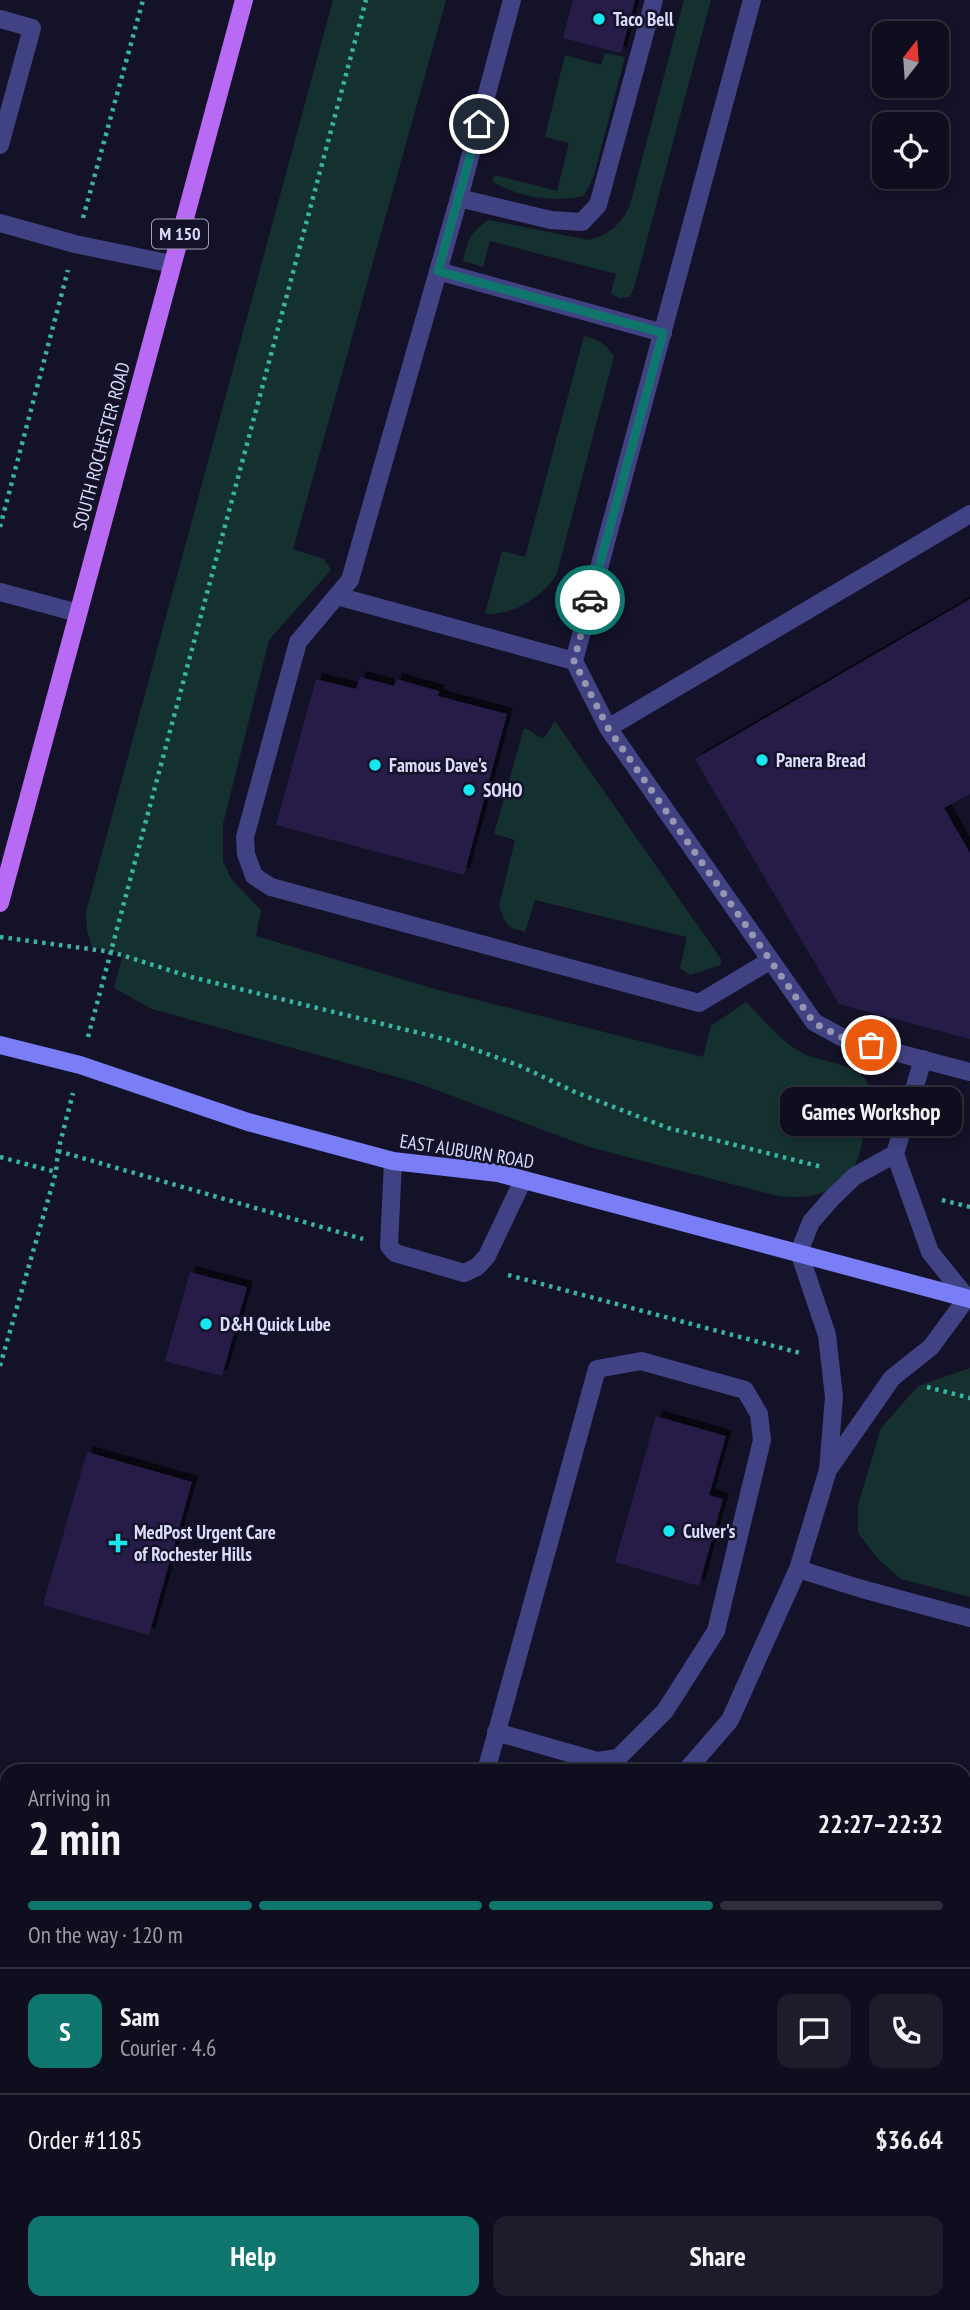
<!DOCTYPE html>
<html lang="en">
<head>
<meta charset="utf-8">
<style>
	:root { --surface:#0f0e1e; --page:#1d1c2b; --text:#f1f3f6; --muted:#9b9ca4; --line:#2f2e3c; --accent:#0f766e }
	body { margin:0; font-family:"PT Sans Narrow",sans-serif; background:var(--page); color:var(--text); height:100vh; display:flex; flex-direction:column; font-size:26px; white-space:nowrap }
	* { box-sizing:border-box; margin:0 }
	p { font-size:23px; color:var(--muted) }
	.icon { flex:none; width:38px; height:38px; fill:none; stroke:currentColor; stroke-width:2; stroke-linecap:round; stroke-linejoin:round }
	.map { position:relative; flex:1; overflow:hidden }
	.drawer { position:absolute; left:0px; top:1764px; width:971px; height:546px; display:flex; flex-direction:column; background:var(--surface); border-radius:21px 21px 0 0; box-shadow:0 4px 10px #0003,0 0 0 2px var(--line) }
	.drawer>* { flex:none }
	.needle { width:46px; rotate:17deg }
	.fabs { position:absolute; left:872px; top:21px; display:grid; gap:14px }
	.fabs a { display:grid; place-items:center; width:77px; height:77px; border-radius:14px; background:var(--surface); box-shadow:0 4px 10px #0003,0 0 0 2px var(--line); font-size:35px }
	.pin { position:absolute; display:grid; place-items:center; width:60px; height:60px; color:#fff; margin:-30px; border:4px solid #fff; border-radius:50%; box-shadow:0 2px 7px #0007 }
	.courier { position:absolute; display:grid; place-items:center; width:70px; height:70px; margin:-35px; border:5px solid #0f766e; border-radius:50%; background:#fff; color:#222; box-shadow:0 2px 9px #0007 }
	.bubble { position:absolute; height:49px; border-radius:14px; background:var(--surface); box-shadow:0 4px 10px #0003,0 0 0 2px var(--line); font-size:23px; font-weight:700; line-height:49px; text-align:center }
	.overview em { font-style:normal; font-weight:700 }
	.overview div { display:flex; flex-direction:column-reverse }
	.overview { display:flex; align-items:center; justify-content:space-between; height:119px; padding:0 28px }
	h1 { font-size:46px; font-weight:700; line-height:52px }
	.bar { display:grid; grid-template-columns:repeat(4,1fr); gap:10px 7px; align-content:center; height:84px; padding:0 28px }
	.bar i { height:9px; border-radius:5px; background:var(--line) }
	.bar .active { background:var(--accent) }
	.bar p { grid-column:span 4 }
	.line { display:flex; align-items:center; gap:18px; padding:0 28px; border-top:2px solid var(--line) }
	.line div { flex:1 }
	.round { display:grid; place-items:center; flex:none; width:74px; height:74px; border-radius:14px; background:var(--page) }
	.cta { display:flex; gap:14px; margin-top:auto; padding:14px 28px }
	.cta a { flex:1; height:80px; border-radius:14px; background:var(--accent); color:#fff; font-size:28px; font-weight:700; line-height:80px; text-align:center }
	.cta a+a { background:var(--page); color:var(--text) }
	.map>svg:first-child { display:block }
	.green { fill:#15312f }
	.building { fill:#251f47; filter:url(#shadow) }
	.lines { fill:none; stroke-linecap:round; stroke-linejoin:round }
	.path { stroke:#39b3a4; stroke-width:4.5; stroke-dasharray:3.5 5; stroke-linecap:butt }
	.service { stroke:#404283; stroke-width:18 }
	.secondary { stroke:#797df6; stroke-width:18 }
	.primary { stroke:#b96af5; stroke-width:18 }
	.done { stroke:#9795b2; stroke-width:7; stroke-dasharray:0 12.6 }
	.route { stroke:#0f766e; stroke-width:9 }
	.poi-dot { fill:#15e6ef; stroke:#141228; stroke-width:2.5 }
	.labels { text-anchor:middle; stroke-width:5; stroke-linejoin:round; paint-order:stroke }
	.shield { fill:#141228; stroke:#a19fbd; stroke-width:2 }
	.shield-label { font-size:18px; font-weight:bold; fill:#dddbfd }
	.poi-label { font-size:19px; font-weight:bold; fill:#dddbfd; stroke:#141228; text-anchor:start }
	.street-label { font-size:19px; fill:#dddbfd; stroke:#141228 }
</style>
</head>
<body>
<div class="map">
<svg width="970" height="2310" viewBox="0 0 970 2310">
	<defs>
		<filter id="shadow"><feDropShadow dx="6" dy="-6" stdDeviation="0" flood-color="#0009"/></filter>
	</defs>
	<rect width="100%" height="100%" fill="#141228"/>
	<path class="green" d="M333 0H446L293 549 324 559 331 570 269 640 223 824V861L232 880 261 910 256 936 442 991 703 1057 711 1026 746 1002C763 1019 780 1041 802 1053 823 1064 869 1062 871 1094 872 1104 867 1116 865 1125 862 1141 861 1158 851 1171 832 1197 803 1200 774 1195L589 1147 415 1082 152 1009 114 988 123 954 92 947 87 931 86 912Z
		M684 0H711L634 288 629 297 619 298 611 293 616 274 490 241 483 267 463 261C468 240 470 232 489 220L589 240C610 234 621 225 630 205Z
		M605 53 625 57 594 175 584 196C554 203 519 197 493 182L494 175 557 191 569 143 545 137 565 55 601 65Z
		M584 336C599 339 606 344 614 356L557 573C544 597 512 616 485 614L502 551 525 557Z
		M555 721 721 959V965L690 975 680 968 687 937 535 900 525 932 512 928 506 923 499 906 515 840 494 834 524 728C531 730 537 738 544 738Z
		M970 1368V1597L901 1579 879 1560 858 1533V1505L881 1428 918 1386Z"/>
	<path class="building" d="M573 0H635L621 53 563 38Z
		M970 599V794L944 808 970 853V1039L839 1004 695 759Z
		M360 677 394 686 396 679 439 691 438 696 507 714 464 875 276 825 316 679 356 689Z
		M190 1272 247 1287 222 1376 165 1361Z
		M656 1416 726 1436 709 1495 723 1499 699 1586 615 1562Z
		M87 1452 192 1482 149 1635 43 1605Z
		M0 2117 7 2118V2258L0 2256Z
		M0 2298 7 2300V2303H19L42 2310H0Z
		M534 2303H664L687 2309 532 2310Z"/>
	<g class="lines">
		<path class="path" d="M83 218 143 0
			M0 527 68 270
			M0 937 112 952 191 977 448 1040 518 1065 575 1092 668 1128 822 1167
			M88 1037 366 0
			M58 1151 363 1239
			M0 1157 56 1172
			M942 1200 970 1207
			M508 1275 800 1353
			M0 1366 56 1172 58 1151 73 1093
			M927 1387 970 1398"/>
		<path class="service" d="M512 0 459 198 350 580 298 642 245 837 246 854 254 876 271 887 699 1003 771 960
			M752 0 574 661 608 728 814 1022 845 1039 970 1072
			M0 19 32 28 0 145
			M459 198 551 220 582 222 598 205 654 0
			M0 223 75 244 172 264
			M438 271 663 333
			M0 592 78 613
			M337 596 574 661
			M608 728 970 514
			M393 1161 389 1246 395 1253 464 1273 477 1267 487 1256 523 1180
			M828 1470 892 1378 931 1347 967 1298 930 1252 895 1154 923 1059
			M798 1569 828 1470 834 1397 827 1335 799 1252 811 1222 831 1199 855 1176 895 1154
			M486 1771 597 1369 641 1361 745 1390 759 1414 762 1440 716 1631 665 1711 618 1758 597 1761 496 1732
			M686 1771 730 1720 798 1569 862 1589 970 1618
			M0 1919 7 1925
			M0 1941H7
			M964 2285 970 2286
			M126 2310 128 2303"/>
		<path class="secondary" d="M0 1045 80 1065 248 1122 393 1161 498 1173 970 1299"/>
		<path class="primary" d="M0 903 244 0"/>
	</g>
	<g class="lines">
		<path class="done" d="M590 600 574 661 608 728 814 1023 845 1039 871 1045"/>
		<path class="route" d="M479 124 438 271 663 333 590 600"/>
	</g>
	<g class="poi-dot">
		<circle cx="599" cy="19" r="7"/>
		<circle cx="762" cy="760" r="7"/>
		<circle cx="375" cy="765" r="7"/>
		<circle cx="469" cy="790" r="7"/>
		<circle cx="206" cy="1324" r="7"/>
		<circle cx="669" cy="1531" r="7"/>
		<path d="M114.5 1532.5h7v7h7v7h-7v7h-7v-7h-7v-7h7z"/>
	</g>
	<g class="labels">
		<rect class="shield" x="152" y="219.5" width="56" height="29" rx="5"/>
		<g class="shield-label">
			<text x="180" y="240">M 150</text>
		</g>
		<g class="poi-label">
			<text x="613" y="26">Taco Bell</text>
			<text x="776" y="767">Panera Bread</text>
			<text x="389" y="772">Famous Dave's</text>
			<text x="483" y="797">SOHO</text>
			<text x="220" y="1331">D&amp;H Quick Lube</text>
			<text x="683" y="1538">Culver's</text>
			<text x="134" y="1539">MedPost Urgent Care<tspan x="134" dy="22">of Rochester Hills</tspan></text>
		</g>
		<g class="street-label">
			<text transform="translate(101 446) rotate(-75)" y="7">SOUTH ROCHESTER ROAD</text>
			<text transform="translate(467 1151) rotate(9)" y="7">EAST AUBURN ROAD</text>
		</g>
	</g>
</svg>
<div class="fabs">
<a><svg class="needle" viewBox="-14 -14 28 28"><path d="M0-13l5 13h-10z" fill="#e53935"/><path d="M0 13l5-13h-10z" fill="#9b9ca4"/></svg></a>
<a><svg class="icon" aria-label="locate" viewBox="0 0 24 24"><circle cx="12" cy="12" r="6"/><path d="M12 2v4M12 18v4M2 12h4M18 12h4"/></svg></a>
</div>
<div class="pin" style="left:871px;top:1045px;background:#ea580c"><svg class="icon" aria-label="bag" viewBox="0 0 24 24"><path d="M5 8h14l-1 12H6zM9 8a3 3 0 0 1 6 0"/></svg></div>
<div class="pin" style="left:479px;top:124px;background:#1f2937"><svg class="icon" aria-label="home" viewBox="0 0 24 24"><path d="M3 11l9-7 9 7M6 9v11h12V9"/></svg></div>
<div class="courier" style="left:590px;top:600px"><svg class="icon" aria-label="car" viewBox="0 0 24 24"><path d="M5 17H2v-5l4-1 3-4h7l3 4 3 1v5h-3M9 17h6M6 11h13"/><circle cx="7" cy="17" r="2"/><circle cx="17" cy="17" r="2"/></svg></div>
<div class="bubble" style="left:780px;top:1087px;width:182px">Games Workshop</div>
<section class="drawer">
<div class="overview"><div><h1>2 min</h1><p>Arriving in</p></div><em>22:27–22:32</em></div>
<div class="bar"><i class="active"></i><i class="active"></i><i class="active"></i><i></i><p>On the way · 120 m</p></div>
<div class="line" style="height:126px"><b class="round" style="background:var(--accent);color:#fff">S</b><div><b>Sam</b><p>Courier · 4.6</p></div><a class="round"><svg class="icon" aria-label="chat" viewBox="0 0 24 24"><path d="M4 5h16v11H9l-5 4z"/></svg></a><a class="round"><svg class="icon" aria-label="phone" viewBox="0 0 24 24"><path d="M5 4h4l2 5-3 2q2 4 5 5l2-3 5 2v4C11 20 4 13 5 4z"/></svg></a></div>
<div class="line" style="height:91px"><div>Order #1185</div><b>$36.64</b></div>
<div class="cta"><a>Help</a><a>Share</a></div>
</section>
</div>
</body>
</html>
